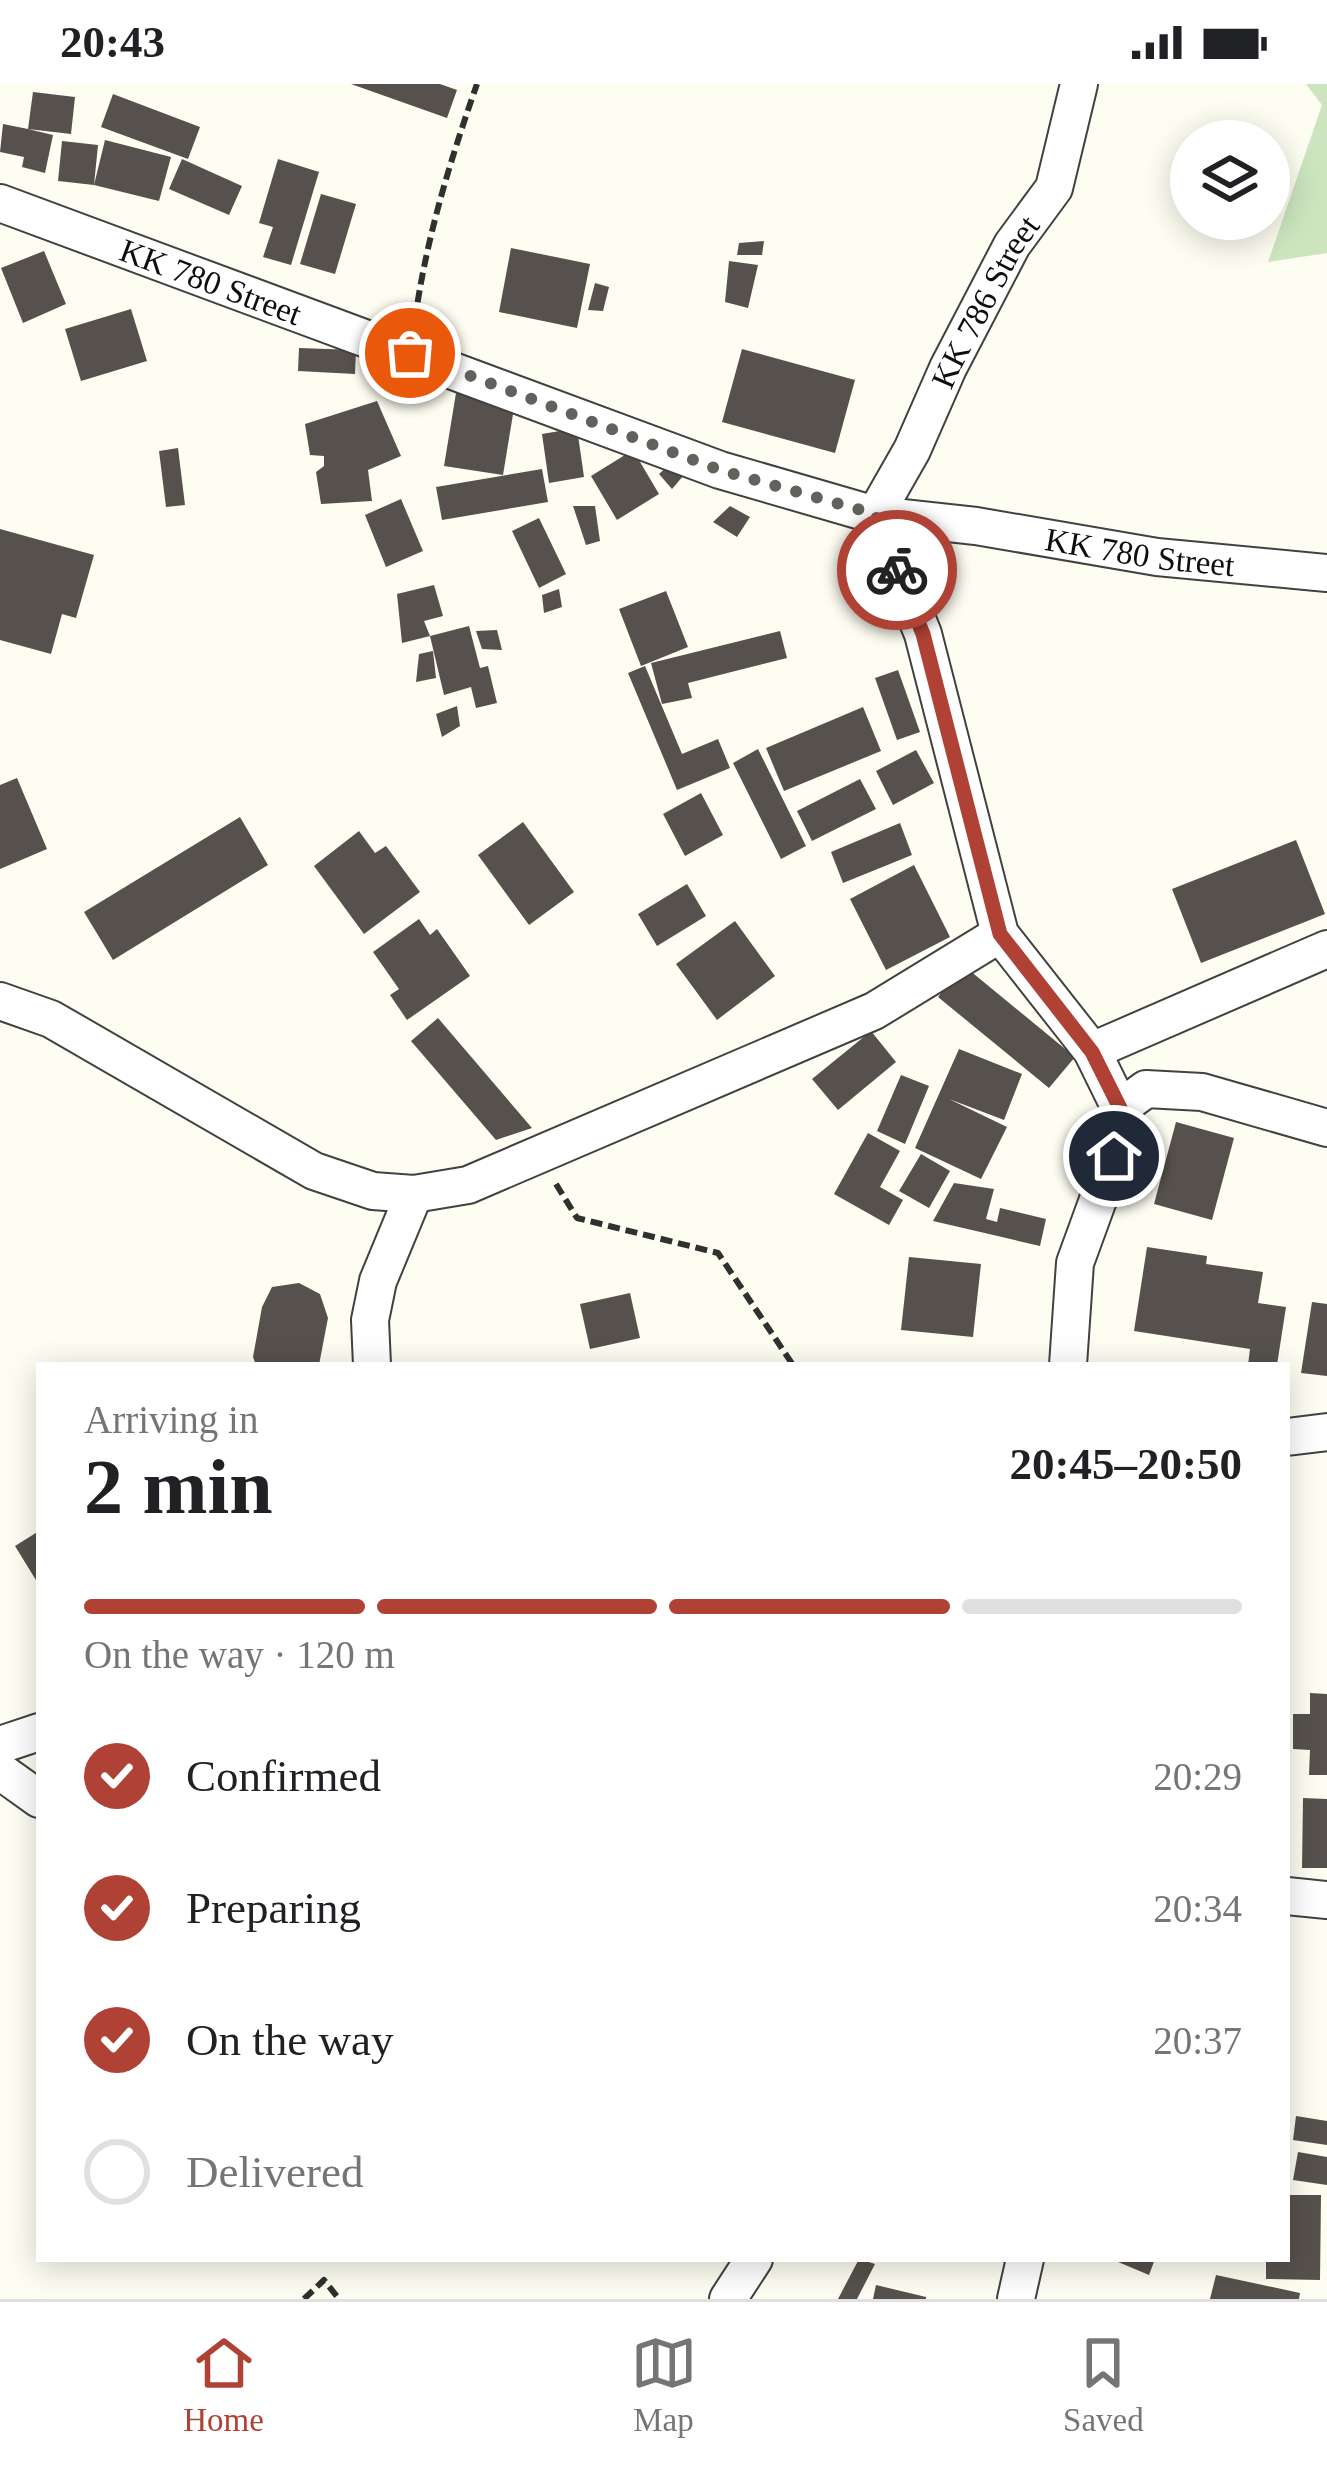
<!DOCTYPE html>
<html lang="en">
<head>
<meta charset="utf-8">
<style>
	:root { --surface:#fff; --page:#f2f2f2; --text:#202124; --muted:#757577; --line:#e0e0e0; --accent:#af4235 }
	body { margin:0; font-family:"Times New Roman",serif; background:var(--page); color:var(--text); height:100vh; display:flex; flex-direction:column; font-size:45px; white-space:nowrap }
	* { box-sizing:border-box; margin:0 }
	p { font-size:39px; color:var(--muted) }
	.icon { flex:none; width:66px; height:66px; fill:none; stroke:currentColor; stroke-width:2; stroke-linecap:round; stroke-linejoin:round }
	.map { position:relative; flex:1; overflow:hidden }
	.drawer { position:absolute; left:36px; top:1278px; width:1254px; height:900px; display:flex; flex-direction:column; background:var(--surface); border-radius:0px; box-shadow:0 6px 30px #0003 }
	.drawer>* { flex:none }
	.tools { position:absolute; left:1170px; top:36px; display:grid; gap:24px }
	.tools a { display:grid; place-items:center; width:120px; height:120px; border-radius:50%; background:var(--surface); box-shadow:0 6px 30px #0003; font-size:60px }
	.pin { position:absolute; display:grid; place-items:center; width:102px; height:102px; color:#fff; margin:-51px; border:6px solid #fff; border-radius:50%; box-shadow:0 3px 12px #0007 }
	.courier { position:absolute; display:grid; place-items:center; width:120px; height:120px; margin:-60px; border:9px solid #af4235; border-radius:50%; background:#fff; color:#222; box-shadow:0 3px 15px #0007 }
	.head em { font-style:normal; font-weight:800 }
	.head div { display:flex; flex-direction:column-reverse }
	.head { display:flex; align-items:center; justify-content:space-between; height:204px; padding:0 48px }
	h1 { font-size:78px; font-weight:800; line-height:90px }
	.bar { display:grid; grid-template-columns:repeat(4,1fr); gap:18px 12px; align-content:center; height:144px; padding:0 48px }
	.bar i { height:15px; border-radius:9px; background:var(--line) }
	.bar .active { background:var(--accent) }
	.bar p { grid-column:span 4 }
	ol { padding:0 48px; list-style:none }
	li { display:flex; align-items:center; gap:36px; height:132px }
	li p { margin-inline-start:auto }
	li .icon { padding:12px; border-radius:50%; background:var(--accent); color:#fff; stroke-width:4 }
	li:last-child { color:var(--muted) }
	li i { width:66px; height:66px; border:6px solid var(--line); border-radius:50% }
	.status { display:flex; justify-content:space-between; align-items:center; height:84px; padding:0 60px; background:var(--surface); direction:ltr }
	.status svg { height:33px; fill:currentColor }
	.tabs { display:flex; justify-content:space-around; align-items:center; height:168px; border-top:3px solid var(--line); background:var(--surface); font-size:33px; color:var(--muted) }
	.tabs a { display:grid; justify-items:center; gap:6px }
	.tabs .active { color:var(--accent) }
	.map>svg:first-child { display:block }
	.green { fill:#cce5be }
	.building { fill:#56514c }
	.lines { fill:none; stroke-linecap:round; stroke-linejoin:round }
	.minor-casing { stroke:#414141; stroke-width:40 }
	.path { stroke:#303030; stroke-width:6; stroke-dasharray:12 6; stroke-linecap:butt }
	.minor { stroke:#fff; stroke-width:36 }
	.done { stroke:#62625d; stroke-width:12; stroke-dasharray:0 21.6 }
	.route { stroke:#af4235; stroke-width:15 }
	.labels { text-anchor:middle; stroke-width:12; stroke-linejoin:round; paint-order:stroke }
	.street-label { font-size:33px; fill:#0e0e0e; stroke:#fff }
</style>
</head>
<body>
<div class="status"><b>20:43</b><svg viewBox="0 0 49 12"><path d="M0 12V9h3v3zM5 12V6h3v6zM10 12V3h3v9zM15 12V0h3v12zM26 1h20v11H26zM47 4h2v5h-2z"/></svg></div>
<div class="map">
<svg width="1327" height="2215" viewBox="0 0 1327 2215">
	<rect width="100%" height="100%" fill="#fdfdf1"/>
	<path class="green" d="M1306 0H1327V169L1268 178 1322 21Z"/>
	<path class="building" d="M351 0H440L457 6 447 34Z
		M33 8 75 13 71 50 28 45 53 51 45 89 22 83 24 73 0 68 3 40 28 45Z
		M113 10 200 43 188 75 101 43Z
		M105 56 171 73 159 117 94 101Z
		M62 57 98 61 94 101 58 97Z
		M182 75 242 102 229 131 169 105Z
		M278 75 319 88 291 181 263 173 273 143 259 139Z
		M321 110 356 120 335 190 300 180Z
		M764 157 762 171H737L739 159Z
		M511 164 590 180 577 244 499 228Z
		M44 167 66 220 23 239 1 184Z
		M729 177 758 181 748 224 725 218Z
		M595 199 609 203 603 227 588 226Z
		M131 225 147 277 81 297 65 245Z
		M299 264 356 266 355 290 298 287Z
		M742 265 855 296 835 369 722 338Z
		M456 309 515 318 503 391 444 382Z
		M377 317 401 372 368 386 372 417 321 420 316 388 324 382V372L310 371 305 340Z
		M577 344 584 393 549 399 542 350Z
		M178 364 185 421 166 423 159 367Z
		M633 366 659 410 617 436 591 392Z
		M673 377 684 391 672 405 659 390Z
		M542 385 548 418 442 436 436 403Z
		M401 415 423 467 386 483 365 431Z
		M573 422H595L600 457 586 461Z
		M730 422 750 433 737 453 713 438Z
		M539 434 566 490 539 504 512 447Z
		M0 445 94 471 76 534 62 530 51 570 0 556Z
		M434 501 443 532 424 537 430 552 469 542 480 584 488 582 497 619 476 624 471 603 444 611 430 552 402 559 397 510Z
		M559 505 562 523 544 529 542 511Z
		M666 507 688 563 641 582 619 525Z
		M497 546 502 566 482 565 476 547Z
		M780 547 787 574 688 599 692 614 662 620 651 579Z
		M433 567 436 594 416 598 419 570Z
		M645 582 682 670 718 655 730 684 677 706 628 589Z
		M898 586 920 648 897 656 875 594Z
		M457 622 460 642 442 653 436 630Z
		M863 623 881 667 784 707 766 664Z
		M758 665 806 762 781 775 733 679Z
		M916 666 934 699 893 721 876 687Z
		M17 694 47 765 0 785V701Z
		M860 695 876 725 812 757 797 727Z
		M701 709 723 751 685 772 663 730Z
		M240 733 268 781 113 876 84 828Z
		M523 738 574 808 529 841 478 771Z
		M900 739 912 771 843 799 831 768Z
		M359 747 375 769 386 762 420 808 364 850 314 782Z
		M1296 756 1325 830 1201 879 1172 805Z
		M914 781 950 853 886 886 850 815Z
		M687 800 706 832 657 862 638 830Z
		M419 835 430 851 437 845 470 892 407 936 390 911 399 905 373 868Z
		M735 837 775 892 717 936 676 880Z
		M963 881 1075 973 1049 1004 938 913Z
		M438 934 532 1044 496 1056 411 957Z
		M871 947 896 978 838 1026 812 995Z
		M959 965 1022 990 1004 1036 949 1015 1007 1043 981 1095 915 1064Z
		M901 991 929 1002 905 1060 877 1047Z
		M1176 1038 1234 1054 1212 1136 1154 1120Z
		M868 1049 900 1067 880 1103 903 1116 889 1141 834 1110Z
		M921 1070 950 1087 929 1124 899 1107Z
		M954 1099 994 1105 986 1135 997 1138 1000 1124 1046 1135 1040 1162 933 1137Z
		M1147 1163 1207 1172 1206 1180 1263 1188 1258 1219 1286 1223 1277 1281H1248L1250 1265 1134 1247Z
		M909 1173 981 1180 973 1253 901 1246Z
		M299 1199 320 1210 328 1234 319 1281H256L253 1273 262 1223 272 1203Z
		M630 1209 640 1254 590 1265 580 1220Z
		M1312 1218 1327 1220V1292L1301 1289Z
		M39 1447V1501L15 1462Z
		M1310 1609 1327 1610V1691H1309L1310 1666 1293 1665V1630H1310Z
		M1303 1714 1327 1715V1784H1302Z
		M1296 2032 1327 2037V2061L1293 2056Z
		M1298 2068 1327 2073V2101L1293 2096Z
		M1287 2111H1321L1320 2196 1266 2195V2175H1287Z
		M859 2175 875 2180 857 2215H838Z
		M1111 2175H1155L1149 2191Z
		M1216 2191 1300 2209 1299 2215H1210Z
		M876 2201 926 2213V2215H873Z"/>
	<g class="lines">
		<defs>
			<g id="minor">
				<path id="s1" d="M0 119 720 386 875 431 976 442 1157 473 1327 489"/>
				<path d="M0 917 51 935 314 1087 373 1107 414 1110 468 1101 874 927 1000 850"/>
				<path d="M1092 967 1327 865"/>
				<path d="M1120 1024 1146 1005 1202 1008 1327 1044"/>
				<path d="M372 1281 370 1236 378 1197 414 1110"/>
				<path id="s2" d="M1068 1281 1075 1179 1114 1072 1120 1024 1092 967 1000 850 923 550 875 431 912 366 948 284 1012 161 1054 104 1079 0"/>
				<path d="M1287 1353 1327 1348"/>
				<path d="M0 1661 39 1648"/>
				<path d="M0 1687 39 1715"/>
				<path d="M1287 1812 1327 1816"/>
				<path d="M728 2215 754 2175"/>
				<path d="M1016 2215 1025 2175"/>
			</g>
		</defs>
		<use href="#minor" class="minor-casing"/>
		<path class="path" d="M415 236C426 155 450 77 477 0
			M556 1100 577 1134 718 1169 793 1281
			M304 2215 324 2196 339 2215"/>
		<use href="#minor" class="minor"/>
	</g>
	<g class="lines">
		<path class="done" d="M410 269 720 386 875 430 897 486"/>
		<path class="route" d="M897 486 923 550 1000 850 1092 968 1120 1024 1114 1072"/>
	</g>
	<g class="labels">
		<g class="street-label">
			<text dy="12" stroke="none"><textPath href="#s1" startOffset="225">KK 780 Street</textPath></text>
			<text dy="12" stroke="none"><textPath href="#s2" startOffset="1155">KK 786 Street</textPath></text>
			<text dy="12" stroke="none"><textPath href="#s1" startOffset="1197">KK 780 Street</textPath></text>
		</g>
	</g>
</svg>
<div class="tools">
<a><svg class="icon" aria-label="layers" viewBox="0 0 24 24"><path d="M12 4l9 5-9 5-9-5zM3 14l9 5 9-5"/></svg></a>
</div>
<div class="pin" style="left:410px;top:269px;background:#ea580c"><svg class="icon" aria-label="bag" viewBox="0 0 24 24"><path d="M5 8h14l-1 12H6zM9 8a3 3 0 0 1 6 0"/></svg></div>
<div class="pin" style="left:1114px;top:1072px;background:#1f2937"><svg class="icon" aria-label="home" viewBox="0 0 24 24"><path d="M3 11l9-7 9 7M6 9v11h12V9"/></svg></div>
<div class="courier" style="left:897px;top:486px"><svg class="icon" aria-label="bike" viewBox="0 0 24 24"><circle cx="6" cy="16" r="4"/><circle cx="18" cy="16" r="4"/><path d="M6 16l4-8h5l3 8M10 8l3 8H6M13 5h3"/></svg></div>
<section class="drawer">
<div class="head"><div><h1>2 min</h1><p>Arriving in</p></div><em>20:45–20:50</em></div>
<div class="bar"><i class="active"></i><i class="active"></i><i class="active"></i><i></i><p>On the way · 120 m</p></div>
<ol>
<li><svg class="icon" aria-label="check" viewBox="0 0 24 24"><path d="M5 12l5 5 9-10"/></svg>Confirmed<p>20:29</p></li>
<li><svg class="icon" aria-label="check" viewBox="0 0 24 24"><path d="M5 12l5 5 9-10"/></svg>Preparing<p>20:34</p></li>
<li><svg class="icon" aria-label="check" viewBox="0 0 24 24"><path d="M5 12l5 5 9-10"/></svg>On the way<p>20:37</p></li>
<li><i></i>Delivered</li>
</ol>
</section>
</div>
<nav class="tabs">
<a class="active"><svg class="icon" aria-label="home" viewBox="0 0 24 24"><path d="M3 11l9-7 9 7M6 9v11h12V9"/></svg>Home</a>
<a><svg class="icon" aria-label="map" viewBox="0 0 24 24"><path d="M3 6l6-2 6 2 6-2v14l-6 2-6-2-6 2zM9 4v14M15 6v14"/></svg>Map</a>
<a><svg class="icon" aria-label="saved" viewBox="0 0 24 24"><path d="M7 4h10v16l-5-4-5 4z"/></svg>Saved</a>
</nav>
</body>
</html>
